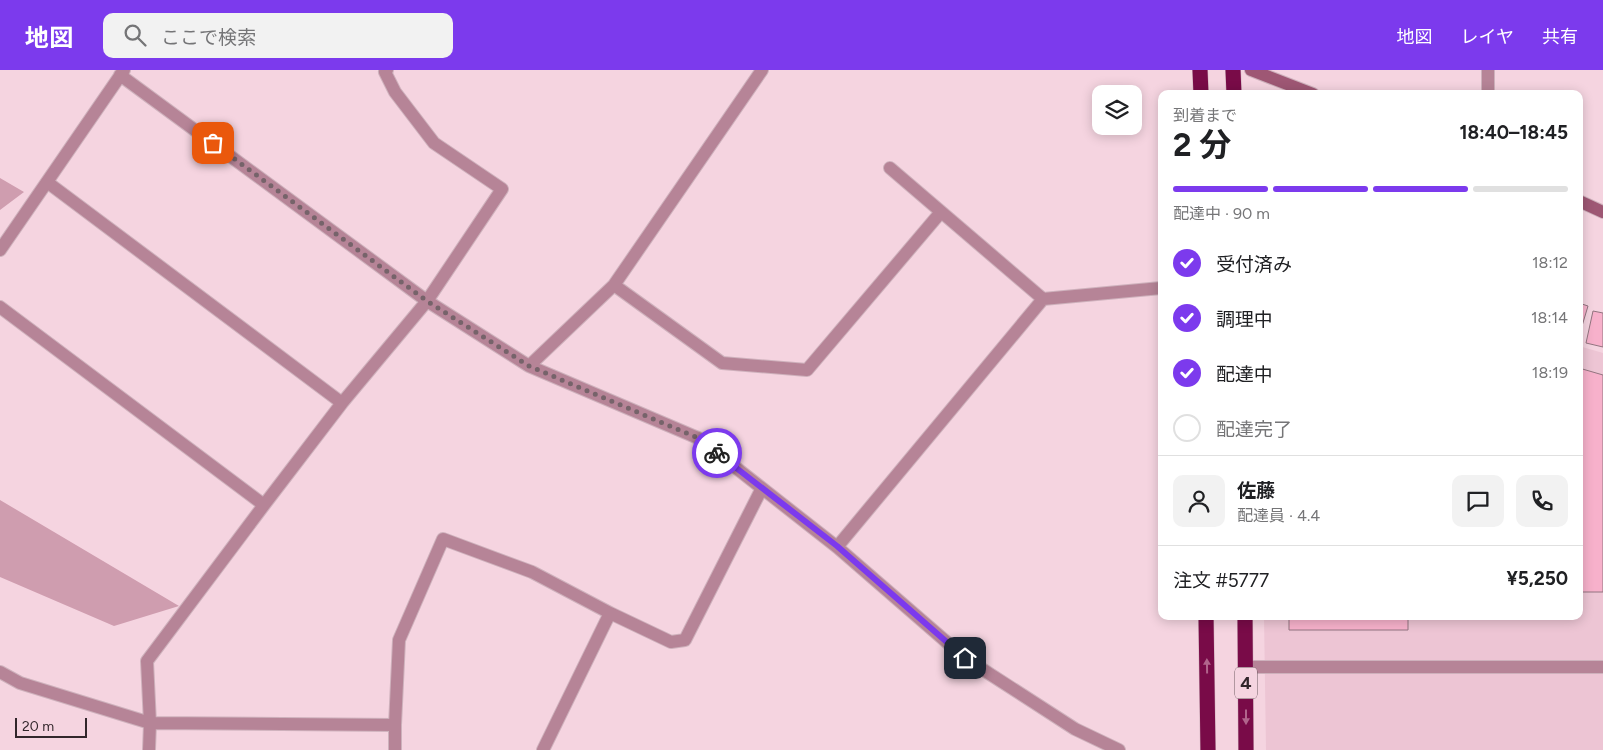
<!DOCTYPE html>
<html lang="ja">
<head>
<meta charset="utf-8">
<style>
	:root { --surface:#fff; --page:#f2f2f2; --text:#202124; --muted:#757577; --line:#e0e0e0; --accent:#7c3aed }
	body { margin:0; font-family:Figtree,"Noto Sans JP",sans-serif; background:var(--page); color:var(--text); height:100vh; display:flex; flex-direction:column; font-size:19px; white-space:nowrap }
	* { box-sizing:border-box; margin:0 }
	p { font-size:16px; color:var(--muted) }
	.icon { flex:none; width:28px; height:28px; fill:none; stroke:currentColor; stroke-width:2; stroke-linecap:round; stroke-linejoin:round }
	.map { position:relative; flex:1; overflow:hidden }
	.side { position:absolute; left:1158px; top:20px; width:425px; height:530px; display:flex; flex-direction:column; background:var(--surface); border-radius:10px; box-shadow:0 2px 12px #0003 }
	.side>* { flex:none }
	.tools { position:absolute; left:1092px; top:15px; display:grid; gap:10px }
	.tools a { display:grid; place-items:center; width:50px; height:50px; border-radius:10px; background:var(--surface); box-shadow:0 2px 12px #0003; font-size:25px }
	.scale { position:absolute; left:15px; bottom:12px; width:72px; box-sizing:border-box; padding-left:5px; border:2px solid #32262b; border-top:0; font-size:14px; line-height:18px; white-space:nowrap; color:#32262b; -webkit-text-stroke:4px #f5d4e0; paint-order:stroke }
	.pin { position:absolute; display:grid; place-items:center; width:42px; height:42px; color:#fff; margin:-21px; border-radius:10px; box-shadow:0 2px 8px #0006 }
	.courier { position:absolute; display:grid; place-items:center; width:50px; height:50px; margin:-25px; border:4px solid #7c3aed; border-radius:50%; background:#fff; color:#222; box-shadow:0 1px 6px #0007 }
	.head em { font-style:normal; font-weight:700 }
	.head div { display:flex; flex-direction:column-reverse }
	.head { display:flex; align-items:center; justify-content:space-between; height:85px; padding:0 15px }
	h1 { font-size:32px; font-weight:700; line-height:38px }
	.bar { display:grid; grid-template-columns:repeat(4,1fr); gap:8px 5px; align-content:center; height:60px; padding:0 15px }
	.bar i { height:6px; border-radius:4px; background:var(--line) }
	.bar .active { background:var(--accent) }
	.bar p { grid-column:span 4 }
	.line { display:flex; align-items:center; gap:12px; padding:0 15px; border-top:1px solid var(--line) }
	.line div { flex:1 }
	.round { display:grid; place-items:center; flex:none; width:52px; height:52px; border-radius:10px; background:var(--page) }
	ol { padding:0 15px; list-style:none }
	li { display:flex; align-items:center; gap:15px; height:55px }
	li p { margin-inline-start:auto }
	li .icon { padding:5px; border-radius:50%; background:var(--accent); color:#fff; stroke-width:4 }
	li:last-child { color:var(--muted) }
	li i { width:28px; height:28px; border:2px solid var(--line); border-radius:50% }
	header { display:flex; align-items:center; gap:30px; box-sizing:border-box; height:70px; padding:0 25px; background:var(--accent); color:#fff }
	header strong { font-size:24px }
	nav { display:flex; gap:28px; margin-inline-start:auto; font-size:18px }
	.search { width:350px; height:45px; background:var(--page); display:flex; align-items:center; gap:12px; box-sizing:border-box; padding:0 18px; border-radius:10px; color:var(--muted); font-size:19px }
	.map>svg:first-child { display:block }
	.built { fill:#edc5d4 }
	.green { fill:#cf9daf }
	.building { fill:#f7b1cb; stroke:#937580 }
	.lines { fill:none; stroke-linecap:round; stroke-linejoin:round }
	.lane-casing { stroke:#ceb1bc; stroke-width:14 }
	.street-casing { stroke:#ceb1bc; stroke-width:14 }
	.secondary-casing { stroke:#ceb1bc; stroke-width:14 }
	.highway-casing { stroke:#ceb1bc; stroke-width:16 }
	.lane { stroke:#b68497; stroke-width:12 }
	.street { stroke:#b68497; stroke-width:12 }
	.secondary { stroke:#9e5774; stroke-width:12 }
	.highway { stroke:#790b48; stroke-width:15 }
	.oneway { fill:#b1658c }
	.done { stroke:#76636a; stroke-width:5; stroke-dasharray:0 9 }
	.route { stroke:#7c3aed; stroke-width:6 }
	.labels { text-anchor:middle; stroke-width:4; stroke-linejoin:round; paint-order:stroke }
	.shield { fill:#f5d4e0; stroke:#6c5a61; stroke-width:1 }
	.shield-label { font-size:18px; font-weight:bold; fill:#32262b }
</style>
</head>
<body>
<header>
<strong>地図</strong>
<div class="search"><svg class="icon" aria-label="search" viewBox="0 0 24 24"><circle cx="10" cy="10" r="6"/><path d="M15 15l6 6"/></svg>ここで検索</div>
<nav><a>地図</a><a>レイヤ</a><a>共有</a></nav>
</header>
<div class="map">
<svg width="1603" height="680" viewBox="0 0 1603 680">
	<rect width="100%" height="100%" fill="#f5d4e0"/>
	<path class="built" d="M1579 276 1603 283V680H1266L1264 546H1579Z"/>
	<path class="green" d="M0 108 24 122 0 140Z
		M0 430 179 536 114 556 0 507Z"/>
	<path class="building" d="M1579 233 1588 236 1579 266Z
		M1593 241 1603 243V277L1586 273Z
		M1579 298 1603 305V522H1579Z
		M1289 546H1408V560H1289Z"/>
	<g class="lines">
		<defs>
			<path id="lane" d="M1246 597H1603"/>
			<path id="street" d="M120 5 427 231 529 296 698 368 837 477 965 588 1075 659 1119 680
				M1488 24V0
				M890 98 1043 229
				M47 112 342 333
				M0 180 124 0
				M614 215 722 293 807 300 941 142
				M0 237 264 435
				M529 296 614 215 762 0
				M837 477 1043 229 1161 218
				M0 602 20 613 150 653 395 655V680
				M395 655 399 570 443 469 532 502 610 543
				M149 680 150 653 147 591 264 435 342 333 427 231 502 119 434 73 395 22 385 2 387 0
				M543 680 610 543 671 572 685 570 762 418"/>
			<path id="secondary" d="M1251 0 1313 24
				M1579 131 1603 142"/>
			<path id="highway" d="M1200 0 1201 24
				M1233 0 1234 24
				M1206 546 1208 680
				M1245 546 1246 680"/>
		</defs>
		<use href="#lane" class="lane-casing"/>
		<use href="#street" class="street-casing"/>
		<use href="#secondary" class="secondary-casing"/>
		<use href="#highway" class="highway-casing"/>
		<use href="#lane" class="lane"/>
		<use href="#street" class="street"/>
		<use href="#secondary" class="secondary"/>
		<use href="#highway" class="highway"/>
	</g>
	<defs><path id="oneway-solid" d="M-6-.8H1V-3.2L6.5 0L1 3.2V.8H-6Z" transform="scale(1.25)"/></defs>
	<g class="oneway">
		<use href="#oneway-solid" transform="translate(1207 596) rotate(-91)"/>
		<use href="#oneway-solid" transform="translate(1246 647) rotate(90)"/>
	</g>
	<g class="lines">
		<path class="done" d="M213 73 427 231 529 296 698 368 717 383"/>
		<path class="route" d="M717 383 837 476 965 588"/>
	</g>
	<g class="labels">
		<rect class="shield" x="1235" y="597.5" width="22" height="31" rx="4"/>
		<g class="shield-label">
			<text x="1246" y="619">4</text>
		</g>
	</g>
</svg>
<div class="tools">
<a><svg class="icon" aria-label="layers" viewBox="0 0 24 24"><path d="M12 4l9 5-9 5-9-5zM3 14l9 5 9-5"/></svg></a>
</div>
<div class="scale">20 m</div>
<div class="pin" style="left:213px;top:73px;background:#ea580c"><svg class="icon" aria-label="bag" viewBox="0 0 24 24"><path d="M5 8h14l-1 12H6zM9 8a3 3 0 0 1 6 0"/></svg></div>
<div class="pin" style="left:965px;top:588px;background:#1f2937"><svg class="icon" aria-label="home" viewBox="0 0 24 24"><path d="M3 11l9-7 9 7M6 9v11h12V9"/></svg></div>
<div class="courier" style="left:717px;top:383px"><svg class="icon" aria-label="bike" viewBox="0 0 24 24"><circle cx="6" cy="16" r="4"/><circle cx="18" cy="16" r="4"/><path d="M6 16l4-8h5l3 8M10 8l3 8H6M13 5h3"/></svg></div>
<section class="side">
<div class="head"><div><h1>2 分</h1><p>到着まで</p></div><em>18:40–18:45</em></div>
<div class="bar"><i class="active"></i><i class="active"></i><i class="active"></i><i></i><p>配達中 · 90 m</p></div>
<ol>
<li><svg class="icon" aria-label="check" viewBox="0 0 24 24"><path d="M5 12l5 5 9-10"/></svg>受付済み<p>18:12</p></li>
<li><svg class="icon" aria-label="check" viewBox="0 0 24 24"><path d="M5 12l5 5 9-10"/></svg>調理中<p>18:14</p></li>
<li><svg class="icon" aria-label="check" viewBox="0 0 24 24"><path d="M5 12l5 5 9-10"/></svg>配達中<p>18:19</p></li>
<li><i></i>配達完了</li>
</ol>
<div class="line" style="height:90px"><a class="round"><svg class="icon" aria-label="person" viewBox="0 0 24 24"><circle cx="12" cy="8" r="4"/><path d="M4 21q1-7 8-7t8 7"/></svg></a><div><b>佐藤</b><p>配達員 · 4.4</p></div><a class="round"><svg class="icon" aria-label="chat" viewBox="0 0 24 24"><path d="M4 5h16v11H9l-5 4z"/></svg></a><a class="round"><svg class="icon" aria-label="phone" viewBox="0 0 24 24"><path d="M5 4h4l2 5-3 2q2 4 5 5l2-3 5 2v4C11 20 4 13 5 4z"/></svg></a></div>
<div class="line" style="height:65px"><div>注文 #5777</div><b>¥5,250</b></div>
</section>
</div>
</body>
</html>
